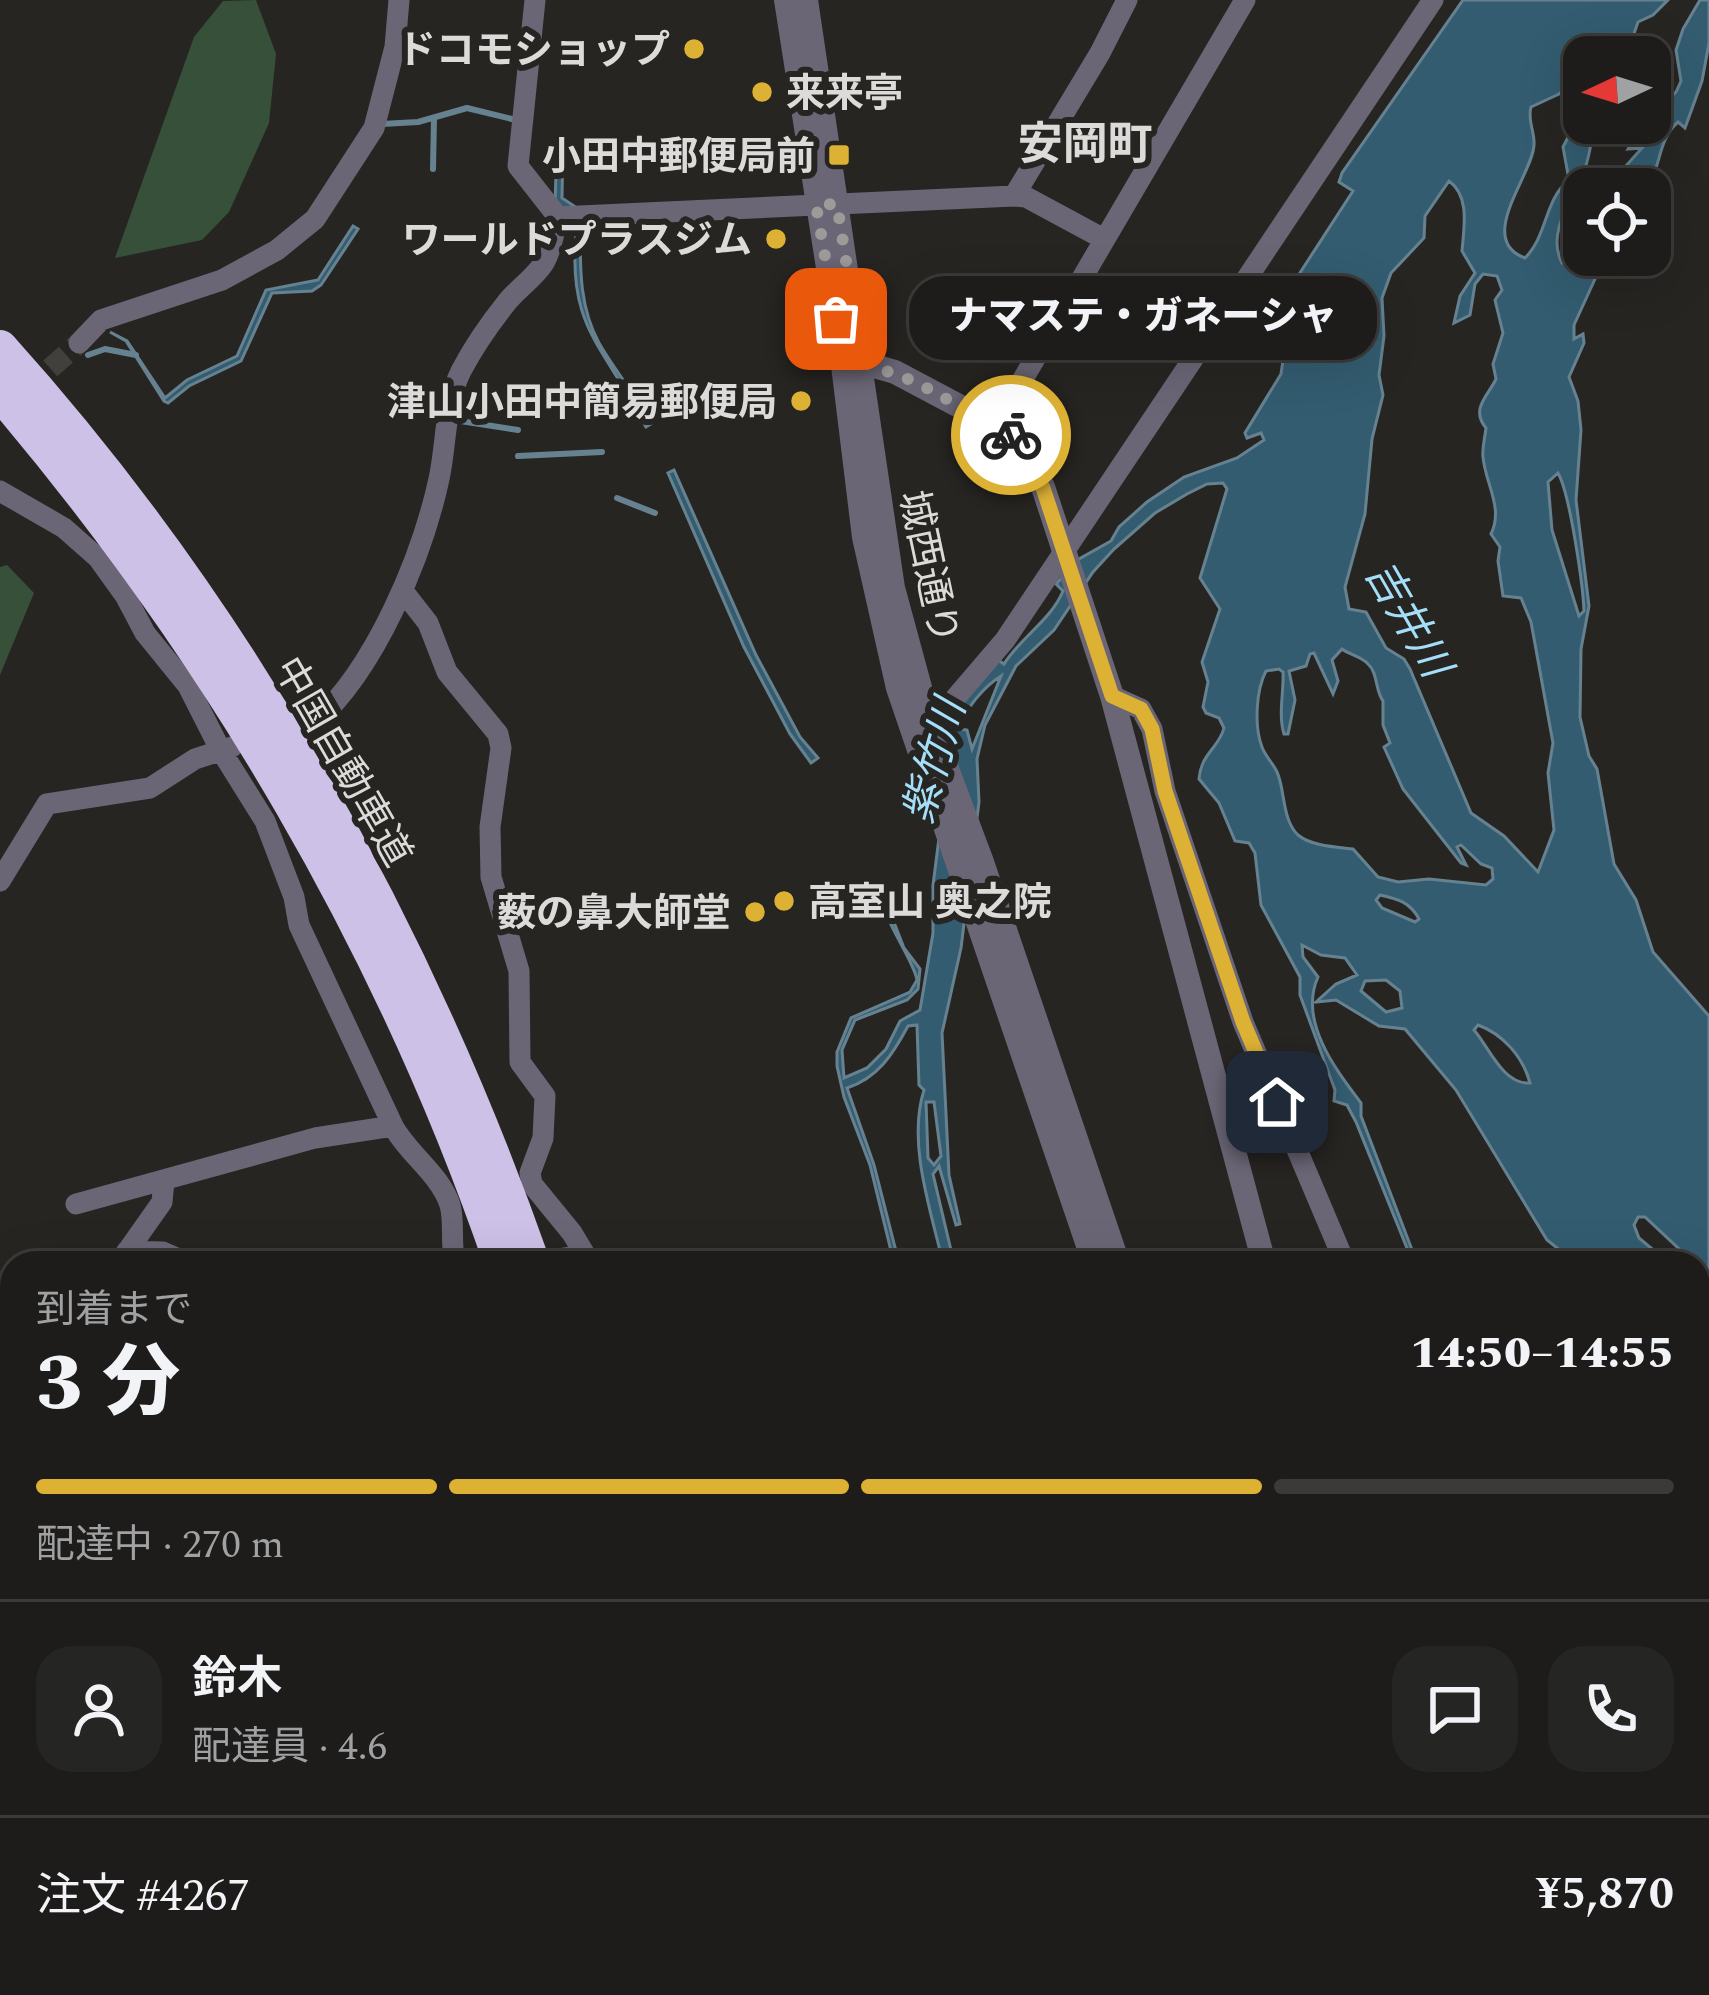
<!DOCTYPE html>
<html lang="ja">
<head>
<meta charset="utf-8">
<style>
	:root { --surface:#1d1c1a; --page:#252523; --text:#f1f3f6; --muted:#a0a1a2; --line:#3b3a39; --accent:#ddb133 }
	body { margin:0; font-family:Spectral,"Noto Sans JP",serif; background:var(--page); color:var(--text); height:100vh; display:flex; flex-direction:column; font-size:45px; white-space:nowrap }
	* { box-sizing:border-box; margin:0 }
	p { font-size:39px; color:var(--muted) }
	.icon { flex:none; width:66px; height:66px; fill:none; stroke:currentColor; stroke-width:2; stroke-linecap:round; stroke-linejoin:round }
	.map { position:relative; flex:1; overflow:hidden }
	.drawer { position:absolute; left:0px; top:1251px; width:1710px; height:744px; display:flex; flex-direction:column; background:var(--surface); border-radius:36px 36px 0 0; box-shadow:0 12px 48px #0002,0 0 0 3px var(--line) }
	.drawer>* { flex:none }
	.needle { width:78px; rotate:266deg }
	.fabs { position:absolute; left:1563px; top:36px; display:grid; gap:24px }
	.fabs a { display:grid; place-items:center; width:108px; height:108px; border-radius:24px; background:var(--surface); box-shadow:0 12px 48px #0002,0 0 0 3px var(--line); font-size:60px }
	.pin { position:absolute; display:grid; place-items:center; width:102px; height:102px; color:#fff; margin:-51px; border-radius:24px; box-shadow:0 6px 18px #0006 }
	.courier { position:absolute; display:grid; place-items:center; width:120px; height:120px; margin:-60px; border:9px solid #ddb133; border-radius:50%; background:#fff; color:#222; box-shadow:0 3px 15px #0007 }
	.bubble { position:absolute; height:84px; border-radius:36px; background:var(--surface); box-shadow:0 12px 48px #0002,0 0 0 3px var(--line); font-size:39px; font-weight:800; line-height:84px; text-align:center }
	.head em { font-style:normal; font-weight:800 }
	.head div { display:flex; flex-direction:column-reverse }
	.head { display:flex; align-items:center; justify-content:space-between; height:204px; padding:0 36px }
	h1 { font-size:78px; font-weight:800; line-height:90px }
	.bar { display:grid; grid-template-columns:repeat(4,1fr); gap:18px 12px; align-content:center; height:144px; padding:0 36px }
	.bar i { height:15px; border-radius:9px; background:var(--line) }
	.bar .selected { background:var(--accent) }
	.bar p { grid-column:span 4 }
	.line { display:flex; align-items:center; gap:30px; padding:0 36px; border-top:3px solid var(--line) }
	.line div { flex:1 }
	.round { display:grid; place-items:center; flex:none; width:126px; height:126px; border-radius:36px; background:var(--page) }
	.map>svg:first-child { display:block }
	.green { fill:#37503a }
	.water { fill:#335c70; stroke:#668290; stroke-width:3; fill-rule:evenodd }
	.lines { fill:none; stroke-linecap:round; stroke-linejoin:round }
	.stream { stroke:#668290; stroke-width:6 }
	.minor-tunnel { stroke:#42403d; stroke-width:21; stroke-dasharray:21 10; stroke-linecap:butt }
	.minor { stroke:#6b6676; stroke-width:21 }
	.tertiary { stroke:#6b6676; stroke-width:24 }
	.motorway { stroke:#cdc1e8; stroke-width:36 }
	.done { stroke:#9d9b99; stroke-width:12; stroke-dasharray:0 21.6 }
	.route { stroke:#ddb133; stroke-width:15 }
	.poi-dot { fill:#ddb133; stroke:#272522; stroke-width:4.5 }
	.labels { text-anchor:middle; stroke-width:12; stroke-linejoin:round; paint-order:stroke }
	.poi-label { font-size:39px; font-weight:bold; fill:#dcdbd9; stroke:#272522; text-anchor:end }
	.street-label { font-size:39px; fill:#dcdbd9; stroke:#272522 }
	.water-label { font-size:42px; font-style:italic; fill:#a5def9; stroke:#272522 }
	.quarter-label { font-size:45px; font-weight:bold; fill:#dcdbd9; stroke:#272522 }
</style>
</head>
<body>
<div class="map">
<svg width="1709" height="1995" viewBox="0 0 1709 1995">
	<rect width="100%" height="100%" fill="#272522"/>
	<path class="green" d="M256 0 276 54 269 123 229 212 202 240 115 258 194 37 223 1Z
		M7 565 34 593 0 675V567Z
		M12 1902V1983H55L28 1990 25 1995H0V1908Z
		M125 1983H631L632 1995C594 1995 556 1995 519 1995 475 1992 433 1980 389 1995H182Z"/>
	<path class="water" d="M1463 0H1668L1653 15 1638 22 1626 57H1584V70L1559 94 1531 107C1527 121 1535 131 1534 145 1533 174 1475 240 1525 258 1548 235 1544 200 1569 180L1563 147 1584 106V123H1594C1592 139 1590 156 1584 171 1572 200 1546 233 1562 263H1569C1578 254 1576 244 1584 235V255H1606L1574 325V339L1583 334 1584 343 1569 377 1578 401 1581 430 1576 500 1589 606 1581 649 1580 717 1589 756 1597 769 1614 864 1636 900 1653 952 1709 1016V1277L1645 1217H1638L1634 1225 1639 1238 1669 1263 1609 1260 1576 1263 1547 1240 1456 1090 1405 1029 1379 1026 1336 1000 1316 1002 1336 984 1357 975 1345 958 1321 955 1302 945 1303 957 1318 977C1298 1021 1336 1070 1361 1103V1116L1417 1263H1413L1356 1122 1347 1105 1334 1101 1335 1090 1300 995V977L1261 905 1255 853 1249 843 1235 841 1219 803 1199 779C1201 753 1219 748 1224 728L1219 718 1206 713 1203 707 1208 682 1202 662 1220 609 1200 578 1227 489 1223 483 1207 484 1187 494 1155 513 1114 549 1093 572 1054 630 1016 666 985 725 977 759 979 802 961 948 942 1033 949 1175 960 1224 956 1225 939 1166 933 1174 954 1263H943C931 1211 907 1143 924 1090L919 1085 917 1025 908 1026C893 1054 878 1078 847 1088L874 1165 899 1263H894L870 1165 844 1097 837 1066V1052L851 1018 910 992 917 980C915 965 893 933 886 913L890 912 904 948 920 969 918 989 907 1000 855 1020 842 1050 844 1078 867 1068 886 1049 900 1021 920 1010 933 933V885L955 713 994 657 1004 664C1021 637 1051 620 1063 591L1056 584 1079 559 1111 541 1119 527 1147 502 1184 477 1237 458 1264 440 1261 433 1247 438 1245 433 1281 374 1285 346 1265 333 1268 329 1288 336 1298 289 1294 282 1353 191 1339 182 1342 173ZM1449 181C1470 196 1464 227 1462 251L1475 273 1460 296 1454 323 1470 315 1475 284 1483 274 1497 276 1502 290 1495 300 1503 333 1493 364 1496 379C1488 396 1470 409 1486 428 1485 437 1482 448 1483 457 1485 483 1504 508 1491 534L1500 547 1498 561 1503 596 1521 598 1531 622 1553 743 1548 773 1554 830 1538 872 1504 836 1471 813 1410 669 1404 659 1386 648 1366 612 1349 609 1345 587 1365 514 1372 439 1383 395 1379 375 1384 336 1382 298 1391 273 1424 238 1425 216ZM1558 473C1570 494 1583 585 1584 611L1579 616 1552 530 1548 482ZM1342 649C1350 655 1362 657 1368 664 1378 673 1375 690 1383 701V725L1390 743 1384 747 1403 789 1461 863 1466 865 1457 847 1461 845 1481 864 1492 868 1493 879 1486 885 1429 879 1398 882 1378 877 1353 849C1336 847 1311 846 1298 835 1282 820 1285 789 1277 772 1273 763 1265 756 1262 747 1254 726 1256 690 1266 671L1279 669 1283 672C1284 692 1278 715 1284 734H1288L1295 700 1289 671 1306 666 1310 654 1314 653 1333 694 1338 681 1332 660ZM1001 676 972 749 967 730 960 729C963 710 985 686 1001 676ZM1380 895C1398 899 1410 902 1419 919L1415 922 1382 908 1376 900ZM1386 980 1400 991 1402 1008 1386 1012 1361 991 1365 981ZM1478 1025C1503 1034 1523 1057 1530 1083 1503 1085 1489 1047 1474 1030ZM926 1102H934L941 1156 934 1165 928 1158Z
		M1700 0H1709V43L1702 81 1685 128 1678 122C1658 139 1661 167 1647 189H1613L1624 168 1642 148 1628 149 1643 123H1650V116L1676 92 1681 81 1676 50 1683 29Z
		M557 142 563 143 562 198 580 210C581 255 576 301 599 343 615 371 636 395 651 424L646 427C603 343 565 328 577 223L555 204Z
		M353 226 358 229 321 285 312 291 272 293 241 361 189 386 168 403 164 401 126 341 110 332 127 341 165 398 187 380 237 356 266 290 318 280Z
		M674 470 756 655 800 737 818 758 811 763 790 734 744 647 668 473Z
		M1698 1412 1709 1427V1497L1698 1489Z"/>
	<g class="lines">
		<path class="stream" d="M382 124 418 122 467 108 516 120
			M433 169 434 118
			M88 355 105 349 136 355
			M454 420 518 430
			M518 456 602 452
			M617 498 655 513"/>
		<path class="minor-tunnel" d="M27 389 79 343"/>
		<path class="minor" d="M535 0 518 166 558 217
			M1014 196 1100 53 1127 0
			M558 217 1014 196 1026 197 1102 238
			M79 343 101 320 222 280 277 250 315 219 374 128 395 47 399 0
			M996 425 1245 0
			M0 491 64 528 98 558 126 597 145 633 188 686 220 749 265 821 294 897 299 925 393 1126C408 1154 440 1174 450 1205 455 1223 450 1244 455 1263
			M403 591 428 623 447 672 498 734 501 748 490 827 491 877 519 971 520 1062 545 1096 543 1138 530 1173 532 1184 572 1233 590 1263
			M1112 696 1141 709 1152 729 1165 791 1243 1022 1345 1263
			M314 723C375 670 422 557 439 479 447 442 444 406 461 371 473 348 491 322 507 302 518 288 537 276 545 261 552 249 554 230 558 217
			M918 727 952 702 1005 640 1433 0
			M0 881 47 804 150 788 195 759 232 747
			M76 1204 315 1138 393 1126
			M127 1251 163 1252 188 1263
			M559 1259 585 1255
			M119 1263 162 1202 164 1181
			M0 1399 12 1398
			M0 1535 12 1544
			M0 1634 12 1648
			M1698 1781 1709 1791
			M0 1802 12 1794
			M6 1995 12 1983
			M1168 1995 1197 1983"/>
		<path class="tertiary" d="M786 0 842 357 864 537 898 688 1094 1263
			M806 0 893 588 929 721 982 862 1118 1263
			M850 359 895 372 1008 432 1043 487 1112 696 1264 1263
			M1341 1983 1345 1995
			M1360 1983 1364 1995
			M1461 1983 1464 1995"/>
		<path class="motorway" d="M0 348C237 611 415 930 532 1263
			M0 392C218 648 393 944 502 1263
			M649 1983 650 1995
			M678 1983 679 1995"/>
	</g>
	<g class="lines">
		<path class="done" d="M836 319 816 205 837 204 862 362 916 382 1011 435"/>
		<path class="route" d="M1011 435 1043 488 1112 696 1141 709 1152 729 1165 791 1243 1022 1277 1102"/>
	</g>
	<g class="poi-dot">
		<circle cx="694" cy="49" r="12"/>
		<circle cx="762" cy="92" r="12"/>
		<rect x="827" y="143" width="24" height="24" rx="6"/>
		<circle cx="776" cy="239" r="12"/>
		<circle cx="801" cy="401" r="12"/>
		<circle cx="784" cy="901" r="12"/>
		<circle cx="755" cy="912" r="12"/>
	</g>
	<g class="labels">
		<g class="poi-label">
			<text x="670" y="63">ドコモショップ</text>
			<text x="786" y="106" text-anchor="start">来来亭</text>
			<text x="815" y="169">小田中郵便局前</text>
			<text x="752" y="253">ワールドプラスジム</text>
			<text x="777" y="415">津山小田中簡易郵便局</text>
			<text x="808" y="915" text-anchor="start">高室山 奥之院</text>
			<text x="731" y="926">薮の鼻大師堂</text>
		</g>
		<g class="street-label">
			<text transform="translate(930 567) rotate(78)" y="14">城西通り</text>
			<text transform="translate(344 761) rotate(60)" y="14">中国自動車道</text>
		</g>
		<g class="water-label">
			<text transform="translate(1409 618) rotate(60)" y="15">吉井川</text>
			<text transform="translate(933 761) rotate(-74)" y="15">紫竹川</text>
		</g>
		<g class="quarter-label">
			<text x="1085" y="159">安岡町</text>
		</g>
	</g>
</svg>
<div class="fabs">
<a><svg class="needle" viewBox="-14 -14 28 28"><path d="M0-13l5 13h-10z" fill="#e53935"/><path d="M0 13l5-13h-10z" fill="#a0a1a2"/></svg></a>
<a><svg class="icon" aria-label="locate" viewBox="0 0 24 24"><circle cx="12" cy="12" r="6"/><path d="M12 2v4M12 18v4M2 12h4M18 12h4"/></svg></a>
</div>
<div class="pin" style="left:836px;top:319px;background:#ea580c"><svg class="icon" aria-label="bag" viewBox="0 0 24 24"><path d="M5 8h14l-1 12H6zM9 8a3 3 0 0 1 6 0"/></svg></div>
<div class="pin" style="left:1277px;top:1102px;background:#1f2937"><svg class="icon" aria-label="home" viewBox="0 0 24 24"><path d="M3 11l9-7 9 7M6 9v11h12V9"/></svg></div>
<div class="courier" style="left:1011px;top:435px"><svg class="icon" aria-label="bike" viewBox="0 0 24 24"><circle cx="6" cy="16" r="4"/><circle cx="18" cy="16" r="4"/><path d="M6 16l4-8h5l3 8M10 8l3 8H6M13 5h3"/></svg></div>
<div class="bubble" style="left:909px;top:276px;width:468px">ナマステ・ガネーシャ</div>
<section class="drawer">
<div class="head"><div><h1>3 分</h1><p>到着まで</p></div><em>14:50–14:55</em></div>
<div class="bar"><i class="selected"></i><i class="selected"></i><i class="selected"></i><i></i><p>配達中 · 270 m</p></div>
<div class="line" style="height:216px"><a class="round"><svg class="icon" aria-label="person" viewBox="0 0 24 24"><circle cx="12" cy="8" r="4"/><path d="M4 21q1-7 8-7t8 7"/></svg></a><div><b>鈴木</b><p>配達員 · 4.6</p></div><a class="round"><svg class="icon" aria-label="chat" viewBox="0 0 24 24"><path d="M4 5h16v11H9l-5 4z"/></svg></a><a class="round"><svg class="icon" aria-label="phone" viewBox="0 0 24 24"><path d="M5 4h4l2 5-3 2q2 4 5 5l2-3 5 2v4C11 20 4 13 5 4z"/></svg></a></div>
<div class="line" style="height:156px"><div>注文 #4267</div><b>¥5,870</b></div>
</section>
</div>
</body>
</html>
